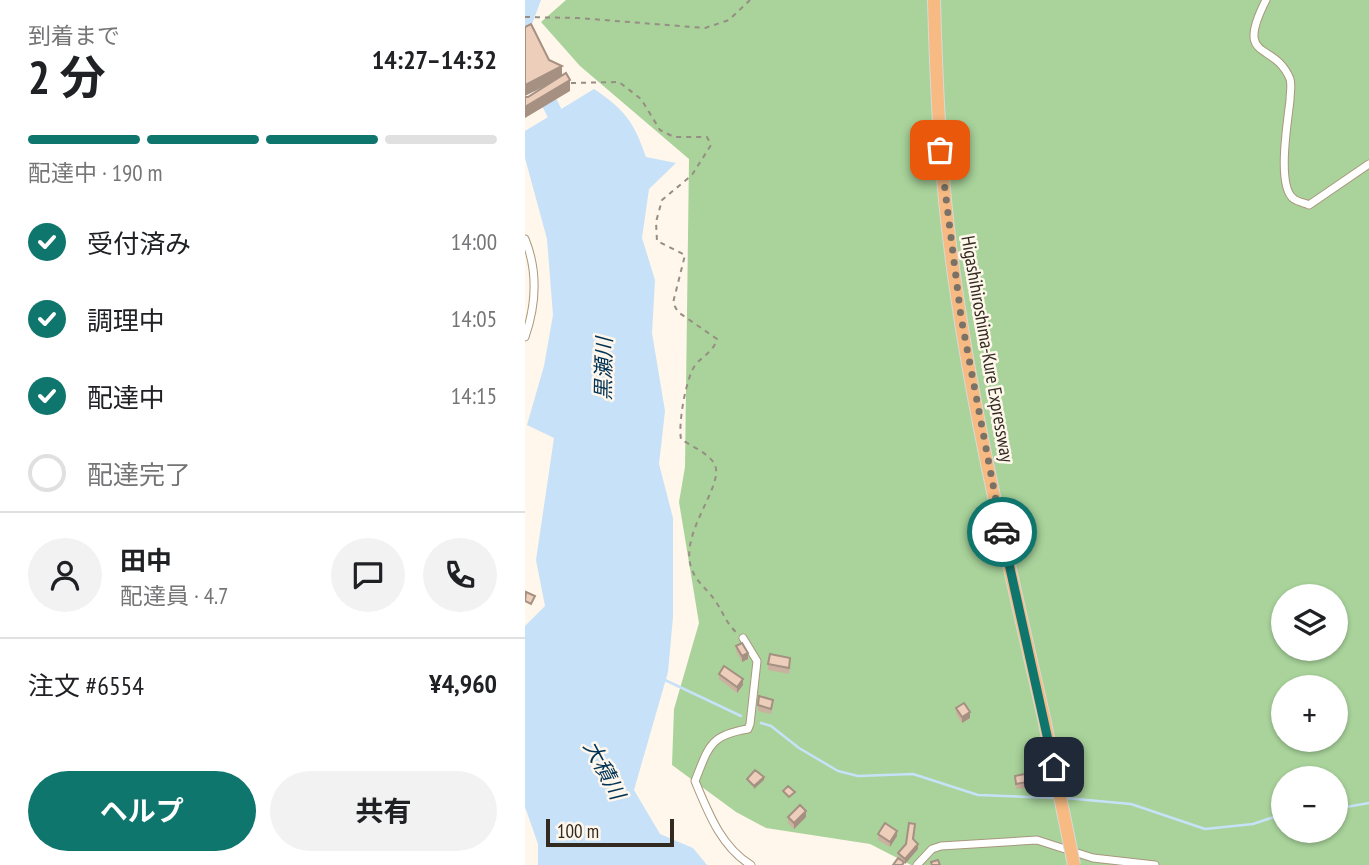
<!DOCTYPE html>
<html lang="ja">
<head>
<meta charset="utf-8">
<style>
	:root { --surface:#fff; --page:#f2f2f2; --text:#202124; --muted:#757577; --line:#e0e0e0; --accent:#0f766e }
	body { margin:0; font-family:"PT Sans Narrow","Noto Sans JP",sans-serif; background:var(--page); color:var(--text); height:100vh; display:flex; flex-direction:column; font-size:26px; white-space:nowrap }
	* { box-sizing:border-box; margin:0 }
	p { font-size:23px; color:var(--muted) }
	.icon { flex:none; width:38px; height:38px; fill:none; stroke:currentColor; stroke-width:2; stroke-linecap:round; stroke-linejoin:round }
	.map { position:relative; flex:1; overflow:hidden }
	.side { display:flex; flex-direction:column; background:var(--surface); width:525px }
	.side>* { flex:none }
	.fabs { position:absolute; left:746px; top:584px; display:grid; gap:14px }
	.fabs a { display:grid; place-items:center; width:77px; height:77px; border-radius:50%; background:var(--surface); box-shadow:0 2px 5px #0004; font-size:35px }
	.scale { position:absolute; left:21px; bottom:18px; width:128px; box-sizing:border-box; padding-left:7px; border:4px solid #322a20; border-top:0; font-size:19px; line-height:24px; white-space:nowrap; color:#322a20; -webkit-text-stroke:5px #fff7eb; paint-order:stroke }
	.pin { position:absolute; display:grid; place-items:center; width:60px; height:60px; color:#fff; margin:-30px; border-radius:14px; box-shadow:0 4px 10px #0006 }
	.courier { position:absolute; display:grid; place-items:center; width:70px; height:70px; margin:-35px; border:5px solid #0f766e; border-radius:50%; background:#fff; color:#222; box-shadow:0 2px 9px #0007 }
	.head em { font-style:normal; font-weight:700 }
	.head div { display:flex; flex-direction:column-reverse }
	.head { display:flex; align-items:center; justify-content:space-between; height:119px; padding:0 28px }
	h1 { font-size:46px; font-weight:700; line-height:52px }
	.bar { display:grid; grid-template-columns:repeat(4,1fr); gap:10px 7px; align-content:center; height:84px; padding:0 28px }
	.bar i { height:9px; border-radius:5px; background:var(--line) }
	.bar .current { background:var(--accent) }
	.bar p { grid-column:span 4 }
	.line { display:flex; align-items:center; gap:18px; padding:0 28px; border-top:2px solid var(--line) }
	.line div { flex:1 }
	.round { display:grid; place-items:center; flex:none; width:74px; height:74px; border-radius:37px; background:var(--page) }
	ol { padding:0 28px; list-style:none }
	li { display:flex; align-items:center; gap:21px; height:77px }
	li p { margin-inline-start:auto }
	li .icon { padding:7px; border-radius:50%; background:var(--accent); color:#fff; stroke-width:4 }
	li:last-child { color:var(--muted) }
	li i { width:38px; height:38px; border:4px solid var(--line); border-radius:50% }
	.cta { display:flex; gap:14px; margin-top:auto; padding:14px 28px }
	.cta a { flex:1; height:80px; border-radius:42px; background:var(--accent); color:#fff; font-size:28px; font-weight:700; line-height:80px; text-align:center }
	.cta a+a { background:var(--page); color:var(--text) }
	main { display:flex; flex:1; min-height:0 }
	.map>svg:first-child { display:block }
	.green { fill:#a9d39b; fill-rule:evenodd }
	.water { fill:#c7e1f8 }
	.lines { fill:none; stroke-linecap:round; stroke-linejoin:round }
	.stream { stroke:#c7e1f8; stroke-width:2.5 }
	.river { stroke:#c7e1f8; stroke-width:16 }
	.street-casing { stroke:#a9977d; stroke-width:9 }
	.highway-casing { stroke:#dad9d7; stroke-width:14 }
	.path { stroke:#968e83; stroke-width:2; stroke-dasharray:5 5; stroke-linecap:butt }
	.street { stroke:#fff; stroke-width:7 }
	.highway { stroke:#f6ba82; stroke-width:12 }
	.highway-bridge-casing { stroke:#dad9d7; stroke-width:14; stroke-linecap:butt }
	.highway-bridge { stroke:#f6ba82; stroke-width:12 }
	.wall { fill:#cbb1a0 }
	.shaded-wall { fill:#a59082 }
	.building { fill:#ecceba; stroke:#a59082; stroke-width:2 }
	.done { stroke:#7a7267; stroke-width:7; stroke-dasharray:0 12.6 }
	.route { stroke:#0f766e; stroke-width:9 }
	.labels { text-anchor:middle; stroke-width:5; stroke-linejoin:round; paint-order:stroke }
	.street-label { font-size:19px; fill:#322a20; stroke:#fff7eb }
	.water-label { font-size:21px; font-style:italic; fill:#003356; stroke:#fff7eb }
</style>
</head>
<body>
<main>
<section class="side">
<div class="head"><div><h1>2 分</h1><p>到着まで</p></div><em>14:27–14:32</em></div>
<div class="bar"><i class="current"></i><i class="current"></i><i class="current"></i><i></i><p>配達中 · 190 m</p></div>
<ol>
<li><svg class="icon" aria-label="check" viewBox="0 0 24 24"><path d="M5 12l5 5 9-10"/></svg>受付済み<p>14:00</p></li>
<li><svg class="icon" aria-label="check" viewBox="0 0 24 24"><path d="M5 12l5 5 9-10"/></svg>調理中<p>14:05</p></li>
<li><svg class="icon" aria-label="check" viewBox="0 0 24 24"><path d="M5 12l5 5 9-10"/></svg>配達中<p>14:15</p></li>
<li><i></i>配達完了</li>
</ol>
<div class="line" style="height:126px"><a class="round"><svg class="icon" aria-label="person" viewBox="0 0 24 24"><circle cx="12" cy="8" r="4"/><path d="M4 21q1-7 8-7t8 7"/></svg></a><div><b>田中</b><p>配達員 · 4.7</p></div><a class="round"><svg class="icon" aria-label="chat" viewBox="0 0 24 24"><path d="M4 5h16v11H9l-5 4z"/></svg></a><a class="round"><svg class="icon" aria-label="phone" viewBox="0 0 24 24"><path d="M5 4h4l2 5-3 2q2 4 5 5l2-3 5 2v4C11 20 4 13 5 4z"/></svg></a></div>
<div class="line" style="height:91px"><div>注文 #6554</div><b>¥4,960</b></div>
<div class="cta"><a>ヘルプ</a><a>共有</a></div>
</section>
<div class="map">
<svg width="844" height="865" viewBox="0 0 844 865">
	<rect width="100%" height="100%" fill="#fff7eb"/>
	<path class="green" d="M41 0H844V865H386L345 844 241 828 211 812 147 765 149 709 174 623 154 502 160 467 164 159 55 66 16 22ZM758 597H810V649H758ZM758 688H810V740H758ZM758 779H810V831H758Z"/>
	<path class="water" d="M0 0H16L4 32 0 34Z
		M69 89C100 110 109 122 121 157L151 163 124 189 117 238 130 280 127 333 140 411 134 464 148 518V617L143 672 109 790 135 834 168 848 182 865H13V844L0 807V626L20 606 11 560 29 438 2 425 19 366 28 315 22 239 0 158V131Z"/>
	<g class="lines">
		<path class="stream" d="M140 680 216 716
			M236 723 246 726 274 748 313 771 333 776 388 774 453 795 530 798
			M540 798 606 804 680 829 728 824 758 814
			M810 809 844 803"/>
		<path class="river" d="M16 86 39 132"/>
		<defs>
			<path id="street" d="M741 0C709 63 749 40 765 79 767 85 765 93 765 100 763 120 751 187 769 199 773 202 780 203 784 205L844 164
				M0 239C13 271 11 305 0 337
				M218 638 232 661 225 724 223 729C185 735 184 746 170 781 183 812 196 847 226 865
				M392 865 407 849 416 846 512 840 568 858 630 865"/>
			<path id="highway" d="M409 0C411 76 414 152 423 228 442 393 482 556 519 718"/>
		</defs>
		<use href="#street" class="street-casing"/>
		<use href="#highway" class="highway-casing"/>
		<path class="path" d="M0 17 53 18 180 28 204 20 225 0
			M46 83 94 82 116 99 135 130 149 137H182L186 145 167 175 137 200 131 222 132 241 160 255 148 303 153 312 192 339C188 352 180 354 171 364 161 376 153 424 156 439 166 446 185 454 190 465 199 486 155 532 166 567 171 583 183 589 191 602 199 614 201 623 212 633"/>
		<use href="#street" class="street"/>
		<use href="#highway" class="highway"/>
		<defs>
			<path id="highway-bridge" d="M519 718 549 865"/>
		</defs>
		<use href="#highway-bridge" class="highway-bridge-casing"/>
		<use href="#highway-bridge" class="highway-bridge"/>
	</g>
	<path class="wall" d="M211 646 223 659 217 662 211 651Z
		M243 664H265L264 674 243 670Z
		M194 674 218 685 212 693 194 679Z
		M233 705H248L246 714 233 711Z
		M431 708 445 718 437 723 431 714Z
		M490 776 502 782V788L491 789Z
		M263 817H281L269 829 263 823Z
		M390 829 389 840 393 849 380 864 379 863V865L373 858V853L381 844Z
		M353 834 372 836 365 847 353 840Z"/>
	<path class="shaded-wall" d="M37 66V77L0 96V85Z
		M45 80V91L0 118V107Z
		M223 653V659L217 662V656Z
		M218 679V685L212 693V687Z
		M445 712V718L437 723V717Z
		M239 777V780L229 789V786Z
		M281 811V817L269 829V823Z
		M372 831V836L365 847V842Z
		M393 844V849L380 864V859Z"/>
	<path class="building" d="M6 24 24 60 37 66 0 85V27Z
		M41 73 45 80 0 107V97H3Z
		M1 592 10 596 6 604 0 601Z
		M217 643 223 653 217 656 211 646Z
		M245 654 265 658 264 668 243 664Z
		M199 666 218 679 212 687 194 674Z
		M234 696 248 700 246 709 233 705Z
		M439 703 445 712 437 717 431 708Z
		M230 770 239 777 229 786 222 779Z
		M500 774 502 782 491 784 490 776Z
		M263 786 270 792 264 797 258 791Z
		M275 805 281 811 269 823 263 817Z
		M360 823 372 831 365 842 353 834Z
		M384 823 390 824 388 839 393 844 380 859 373 853 381 844Z
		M373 858 379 862 377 865H368Z
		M413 860 415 865H407L406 862Z"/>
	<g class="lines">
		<path class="done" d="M415 150 436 317 477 532"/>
		<path class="route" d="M477 532 529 767"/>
	</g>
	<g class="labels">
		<g class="street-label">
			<text transform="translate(463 349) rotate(80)" y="7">Higashihiroshima-Kure Expressway</text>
		</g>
		<g class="water-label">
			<text transform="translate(79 369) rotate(-89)" y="7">黒瀬川</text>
			<text transform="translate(79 770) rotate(62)" y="7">大積川</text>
		</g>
	</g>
</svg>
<div class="fabs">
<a><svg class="icon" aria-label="layers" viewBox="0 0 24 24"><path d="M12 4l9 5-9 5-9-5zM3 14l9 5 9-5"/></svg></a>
<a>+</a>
<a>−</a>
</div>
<div class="scale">100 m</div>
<div class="pin" style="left:415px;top:150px;background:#ea580c"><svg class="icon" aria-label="bag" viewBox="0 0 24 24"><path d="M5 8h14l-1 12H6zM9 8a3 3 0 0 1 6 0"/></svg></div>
<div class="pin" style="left:529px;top:767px;background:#1f2937"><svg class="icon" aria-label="home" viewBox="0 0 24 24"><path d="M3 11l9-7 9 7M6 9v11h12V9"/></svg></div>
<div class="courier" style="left:477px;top:532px"><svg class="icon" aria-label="car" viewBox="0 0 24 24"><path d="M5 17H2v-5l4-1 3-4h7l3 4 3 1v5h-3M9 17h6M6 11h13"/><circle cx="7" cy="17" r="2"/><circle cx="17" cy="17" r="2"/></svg></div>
</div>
</main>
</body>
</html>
